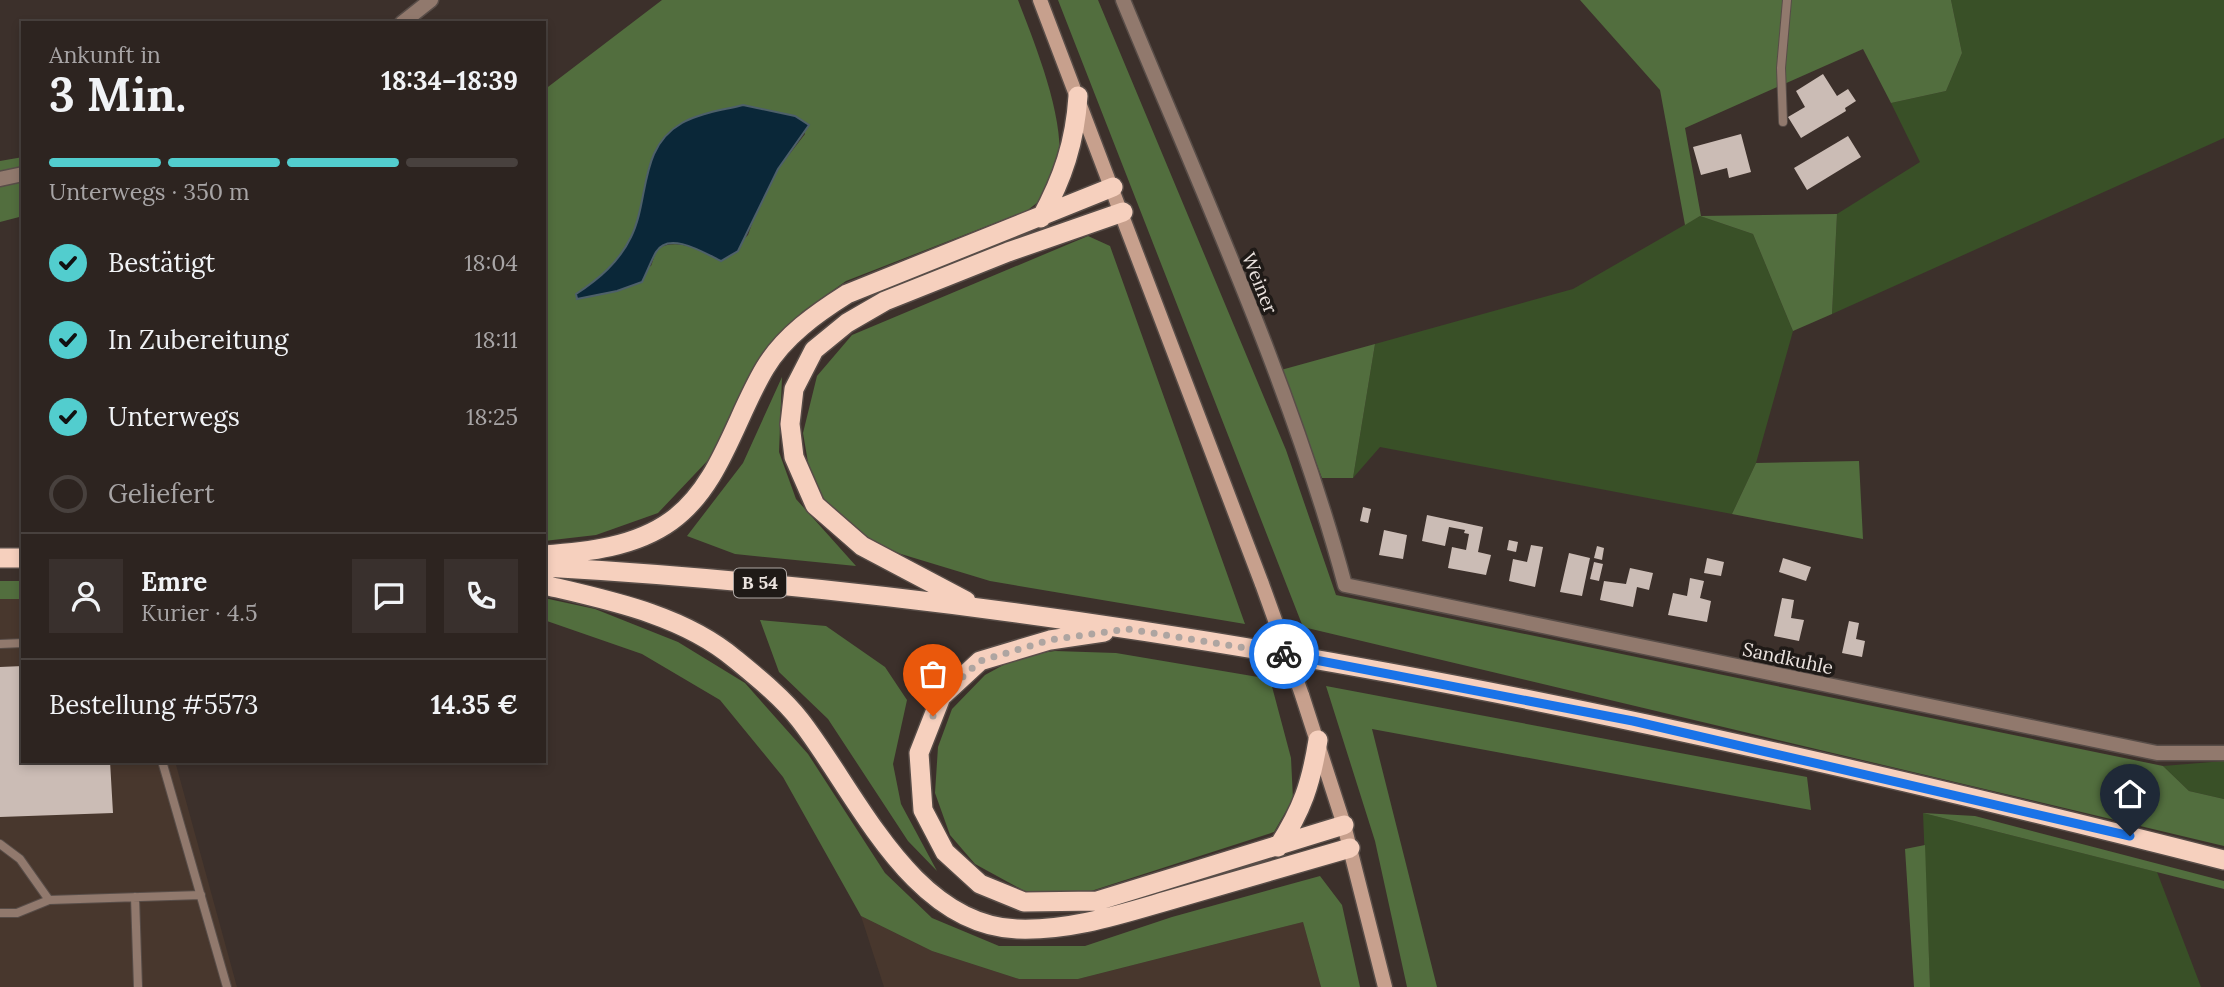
<!DOCTYPE html>
<html lang="de">
<head>
<meta charset="utf-8">
<style>
	:root { --surface:#2d2420; --page:#39302d; --text:#f1f3f6; --muted:#a7a4a5; --line:#48413e; --accent:#52cdce }
	body { margin:0; font-family:Lora,serif; background:var(--page); color:var(--text); height:100vh; display:flex; flex-direction:column; font-size:26px; white-space:nowrap }
	* { box-sizing:border-box; margin:0 }
	p { font-size:23px; color:var(--muted) }
	.icon { flex:none; width:38px; height:38px; fill:none; stroke:currentColor; stroke-width:2; stroke-linecap:round; stroke-linejoin:round }
	.map { position:relative; flex:1; overflow:hidden }
	.panel { position:absolute; left:21px; top:21px; width:525px; height:742px; display:flex; flex-direction:column; background:var(--surface); border-radius:0px; box-shadow:0 4px 10px #0003,0 0 0 2px var(--line) }
	.panel>* { flex:none }
	.pin { position:absolute; display:grid; place-items:center; width:60px; height:60px; color:#fff; margin:-72px -30px; border-radius:50% 50% 50% 0; rotate:-45deg; box-shadow:0 0 7px #0007 }
	.pin .icon { rotate:45deg }
	.courier { position:absolute; display:grid; place-items:center; width:70px; height:70px; margin:-35px; border:5px solid #1a73e8; border-radius:50%; background:#fff; color:#222; box-shadow:0 2px 9px #0007 }
	.head em { font-style:normal; font-weight:700 }
	.head div { display:flex; flex-direction:column-reverse }
	.head { display:flex; align-items:center; justify-content:space-between; height:119px; padding:0 28px }
	h1 { font-size:46px; font-weight:700; line-height:52px }
	.bar { display:grid; grid-template-columns:repeat(4,1fr); gap:10px 7px; align-content:center; height:84px; padding:0 28px }
	.bar i { height:9px; border-radius:5px; background:var(--line) }
	.bar .on { background:var(--accent) }
	.bar p { grid-column:span 4 }
	.line { display:flex; align-items:center; gap:18px; padding:0 28px; border-top:2px solid var(--line) }
	.line div { flex:1 }
	.round { display:grid; place-items:center; flex:none; width:74px; height:74px; border-radius:0px; background:var(--page) }
	ol { padding:0 28px; list-style:none }
	li { display:flex; align-items:center; gap:21px; height:77px }
	li p { margin-inline-start:auto }
	li .icon { padding:7px; border-radius:50%; background:var(--accent); color:#111; stroke-width:4 }
	li:last-child { color:var(--muted) }
	li i { width:38px; height:38px; border:4px solid var(--line); border-radius:50% }
	.map>svg:first-child { display:block }
	.commercial { fill:#48372d }
	.green { fill:#395027 }
	.forest { fill:#526e3e; fill-rule:evenodd }
	.water { fill:#0a2738; stroke:#4e606a; stroke-width:2 }
	.building { fill:#cbbcb5 }
	.lines { fill:none; stroke-linecap:round; stroke-linejoin:round }
	.service-casing { stroke:#584d48; stroke-width:10 }
	.minor-casing { stroke:#584d48; stroke-width:17 }
	.secondary-casing { stroke:#584d48; stroke-width:17 }
	.trunk-casing { stroke:#584d48; stroke-width:22 }
	.service { stroke:#91796d; stroke-width:8 }
	.minor { stroke:#91796d; stroke-width:14 }
	.secondary { stroke:#c7a08d; stroke-width:14 }
	.trunk { stroke:#f6d0be; stroke-width:19 }
	.secondary-bridge-casing { stroke:#584d48; stroke-width:17; stroke-linecap:butt }
	.secondary-bridge { stroke:#c7a08d; stroke-width:14 }
	.done { stroke:#aea5a1; stroke-width:7; stroke-dasharray:0 12.6 }
	.route { stroke:#1a73e8; stroke-width:9 }
	.labels { text-anchor:middle; stroke-width:7; stroke-linejoin:round; paint-order:stroke }
	.shield { fill:#1f1a17; stroke:#aea7a4; stroke-width:2 }
	.shield-label { font-size:18px; font-weight:bold; fill:#ece4e0 }
	.street-label { font-size:19px; fill:#ece4e0; stroke:#1f1a17 }
</style>
</head>
<body>
<div class="map">
<svg width="2224" height="987" viewBox="0 0 2224 987">
	<rect width="100%" height="100%" fill="#3c302b"/>
	<path class="commercial" d="M0 599H23V761H175L237 987H0Z
		M861 916 932 951 1019 979H1078L1303 922 1321 987H884Z"/>
	<path class="green" d="M1951 0H2224V138L1832 314 1837 214 1920 162 1891 103 1946 91 1962 53Z
		M1700 216 1753 234 1793 331 1756 463 1732 514 1380 447 1353 478 1375 344 1573 289Z
		M2224 761V799L2189 791 2163 766Z
		M1923 813 2157 872 2201 987H1930Z"/>
	<path class="forest" d="M662 0H1018C1035 45 1077 143 1052 188 1047 196 1035 204 1028 210L846 281 802 312 747 390 711 457 658 513 596 535 544 541V90ZM743 105 795 116 805 134 778 169 759 204 748 235 721 261C700 251 679 237 657 249L651 266 576 294C599 278 619 263 631 237 650 199 638 147 682 123 699 113 724 110 743 105Z
		M1058 0H1098L1286 450 1336 595 2163 766 2189 791 2224 799V846L1303 627Z
		M1580 0H1951L1962 53 1946 91 1891 103 1863 49 1685 128 1701 216 1837 214 1832 314 1793 331 1753 234 1700 216 1685 225 1660 90Z
		M23 157V216L0 222V161Z
		M1088 236 1110 246 1245 624 990 581 901 554 867 539 813 492 803 433 817 376 852 335Z
		M1375 344 1353 478H1322L1281 370Z
		M782 377 779 452 796 499 856 566 735 554 687 536 743 463Z
		M1859 461 1863 539 1732 514 1756 463Z
		M0 581H23V599H0Z
		M544 598 595 609 678 642 745 683 808 754 885 873 932 918 999 946H1085L1172 917 1320 876 1342 905 1360 987H1321L1303 922 1078 979H1019L932 951 861 916 783 777 720 700 642 654 544 620Z
		M760 620 826 626 885 667 907 700 893 764 901 804 937 871 908 841 828 719 779 672Z
		M1055 651 1116 653 1270 679 1291 758 1293 799 1274 832 1088 892 1030 894 975 864 950 835 935 793 938 747 952 709 985 675 1020 656Z
		M1326 686 1807 777 1811 810 1372 729 1437 987H1407L1375 841Z
		M1923 813 1975 816 2224 881V889Z
		M1925 845 1930 987H1914L1905 849Z"/>
	<path class="water" d="M743 105 795 116 809 125 778 169 738 251 721 261C706 254 669 230 656 252 651 261 647 272 642 282L617 291 577 299 576 294C599 279 619 262 631 237 650 199 638 148 682 123 699 113 724 110 743 105Z"/>
	<path class="building" d="M1823 74 1837 96 1848 89 1856 101 1845 108 1846 111 1801 138 1788 117 1805 107 1796 91Z
		M1741 134 1751 172 1729 178 1727 168 1701 175 1693 147Z
		M1848 136 1861 157 1807 190 1794 168Z
		M1363 507 1371 509 1368 523 1360 521Z
		M1427 515 1483 527 1478 552 1491 555 1486 575 1448 568 1452 547 1466 550 1469 534 1464 533 1465 530 1449 527 1445 546 1422 541Z
		M1384 530 1407 535 1403 559 1379 555Z
		M1509 540 1518 542 1516 552 1507 550Z
		M1531 545 1543 547 1535 587 1509 581 1513 559 1527 562Z
		M1597 546 1604 548 1602 560 1594 558Z
		M1569 553 1590 558 1582 596 1560 592Z
		M1707 558 1724 562 1721 576 1704 573Z
		M1783 558 1811 567 1806 581 1779 572Z
		M1594 562 1603 564 1599 581 1590 579Z
		M1630 568 1653 573 1649 590 1637 587 1633 607 1600 600 1604 581 1626 584Z
		M1690 578 1704 581 1700 598 1711 601 1707 622 1668 615 1673 593 1687 596Z
		M1782 598 1794 600 1791 618 1804 620 1799 641 1774 636Z
		M1849 621 1859 623 1856 639 1865 641 1862 657 1842 653Z
		M23 666V761H110L113 813 0 817V667Z"/>
	<g class="lines">
		<defs>
			<path id="service" d="M1783 122 1781 68 1787 0
				M0 644 23 643
				M162 761 227 987
				M0 844 20 859 49 900
				M135 897 138 987
				M0 913H17L49 900 201 895"/>
			<path id="minor" d="M1123 0C1202 192 1291 384 1345 585L2157 753H2224
				M402 23 431 0
				M0 179 23 174"/>
			<path id="secondary" d="M1040 0 1262 584
				M1302 695 1344 825 1385 987"/>
			<path id="trunk" d="M1041 218C1063 178 1075 142 1078 96
				M544 555C587 552 635 547 671 521 720 486 735 418 765 368 784 336 817 313 847 294L1113 187
				M0 558H23
				M544 567C1113 599 1673 720 2224 860
				M544 585C608 600 683 615 735 659 757 677 783 698 800 720 857 793 911 925 1017 929 1073 931 1124 913 1177 898 1235 881 1293 865 1350 848
				M966 601 862 546 815 505 794 457 790 424 794 389 814 350 847 323 885 301 1008 252 1123 212
				M1104 632 1050 640 980 661 941 697 919 753 923 810 945 852 980 884 1024 902 1097 901 1344 825
				M1278 847C1302 810 1311 784 1318 740"/>
		</defs>
		<use href="#service" class="service-casing"/>
		<use href="#minor" class="minor-casing"/>
		<use href="#secondary" class="secondary-casing"/>
		<use href="#trunk" class="trunk-casing"/>
		<use href="#service" class="service"/>
		<use href="#minor" class="minor"/>
		<use href="#secondary" class="secondary"/>
		<use href="#trunk" class="trunk"/>
		<defs>
			<path id="secondary-bridge" d="M1262 584 1302 695"/>
		</defs>
		<use href="#secondary-bridge" class="secondary-bridge-casing"/>
		<use href="#secondary-bridge" class="secondary-bridge"/>
	</g>
	<g class="lines">
		<path class="done" d="M933 716 941 697 980 661 1050 640 1127 629 1284 654"/>
		<path class="route" d="M1284 654 1633 721 2130 836"/>
	</g>
	<g class="labels">
		<rect class="shield" x="734" y="568.5" width="52" height="29" rx="5"/>
		<g class="shield-label">
			<text x="760" y="589">B 54</text>
		</g>
		<g class="street-label">
			<text transform="translate(1260 283) rotate(68)" y="7">Weiner</text>
			<text transform="translate(1788 658) rotate(12)" y="7">Sandkuhle</text>
		</g>
	</g>
</svg>
<div class="pin" style="left:933px;top:716px;background:#ea580c"><svg class="icon" aria-label="bag" viewBox="0 0 24 24"><path d="M5 8h14l-1 12H6zM9 8a3 3 0 0 1 6 0"/></svg></div>
<div class="pin" style="left:2130px;top:836px;background:#1f2937"><svg class="icon" aria-label="home" viewBox="0 0 24 24"><path d="M3 11l9-7 9 7M6 9v11h12V9"/></svg></div>
<div class="courier" style="left:1284px;top:654px"><svg class="icon" aria-label="bike" viewBox="0 0 24 24"><circle cx="6" cy="16" r="4"/><circle cx="18" cy="16" r="4"/><path d="M6 16l4-8h5l3 8M10 8l3 8H6M13 5h3"/></svg></div>
<section class="panel">
<div class="head"><div><h1>3 Min.</h1><p>Ankunft in</p></div><em>18:34–18:39</em></div>
<div class="bar"><i class="on"></i><i class="on"></i><i class="on"></i><i></i><p>Unterwegs · 350 m</p></div>
<ol>
<li><svg class="icon" aria-label="check" viewBox="0 0 24 24"><path d="M5 12l5 5 9-10"/></svg>Bestätigt<p>18:04</p></li>
<li><svg class="icon" aria-label="check" viewBox="0 0 24 24"><path d="M5 12l5 5 9-10"/></svg>In Zubereitung<p>18:11</p></li>
<li><svg class="icon" aria-label="check" viewBox="0 0 24 24"><path d="M5 12l5 5 9-10"/></svg>Unterwegs<p>18:25</p></li>
<li><i></i>Geliefert</li>
</ol>
<div class="line" style="height:126px"><a class="round"><svg class="icon" aria-label="person" viewBox="0 0 24 24"><circle cx="12" cy="8" r="4"/><path d="M4 21q1-7 8-7t8 7"/></svg></a><div><b>Emre</b><p>Kurier · 4.5</p></div><a class="round"><svg class="icon" aria-label="chat" viewBox="0 0 24 24"><path d="M4 5h16v11H9l-5 4z"/></svg></a><a class="round"><svg class="icon" aria-label="phone" viewBox="0 0 24 24"><path d="M5 4h4l2 5-3 2q2 4 5 5l2-3 5 2v4C11 20 4 13 5 4z"/></svg></a></div>
<div class="line" style="height:91px"><div>Bestellung #5573</div><b>14.35 €</b></div>
</section>
</div>
</body>
</html>
